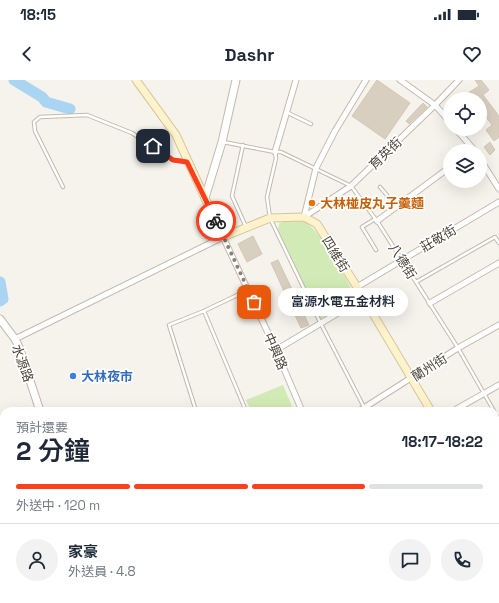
<!DOCTYPE html>
<html lang="zh-TW">
<head>
<meta charset="utf-8">
<style>
	:root { --surface:#fff; --page:#f2f2f3; --text:#1f2937; --muted:#747a83; --line:#e0e1e3; --accent:#fc3f1d }
	body { margin:0; font-family:"Space Grotesk","Noto Sans TC",sans-serif; background:var(--page); color:var(--text); height:100vh; display:flex; flex-direction:column; font-size:15px; white-space:nowrap }
	* { box-sizing:border-box; margin:0 }
	p { font-size:13px; color:var(--muted) }
	.icon { flex:none; width:22px; height:22px; fill:none; stroke:currentColor; stroke-width:2; stroke-linecap:round; stroke-linejoin:round }
	.map { position:relative; flex:1; overflow:hidden }
	.details { position:absolute; left:0px; top:327px; width:499px; height:196px; display:flex; flex-direction:column; background:var(--surface); border-radius:12px 12px 0 0; box-shadow:0 4px 16px #0002 }
	.details>* { flex:none }
	.fabs { position:absolute; left:443px; top:12px; display:grid; gap:8px }
	.fabs a { display:grid; place-items:center; width:44px; height:44px; border-radius:50%; background:var(--surface); box-shadow:0 4px 16px #0002; font-size:20px }
	.pin { position:absolute; display:grid; place-items:center; width:34px; height:34px; color:#fff; margin:-17px; border-radius:8px; box-shadow:0 2px 6px #0006 }
	.courier { position:absolute; display:grid; place-items:center; width:40px; height:40px; margin:-20px; border:3px solid #fc3f1d; border-radius:50%; background:#fff; color:#222; box-shadow:0 1px 5px #0007 }
	.bubble { position:absolute; height:28px; border-radius:14px; background:var(--surface); box-shadow:0 4px 16px #0002; font-size:13px; font-weight:600; line-height:28px; text-align:center }
	.summary em { font-style:normal; font-weight:600 }
	.summary div { display:flex; flex-direction:column-reverse }
	.summary { display:flex; align-items:center; justify-content:space-between; height:68px; padding:0 16px }
	h1 { font-size:26px; font-weight:600; line-height:30px }
	.bar { display:grid; grid-template-columns:repeat(4,1fr); gap:6px 4px; align-content:center; height:48px; padding:0 16px }
	.bar i { height:5px; border-radius:3px; background:var(--line) }
	.bar .selected { background:var(--accent) }
	.bar p { grid-column:span 4 }
	.line { display:flex; align-items:center; gap:10px; padding:0 16px; border-top:1px solid var(--line) }
	.line div { flex:1 }
	.round { display:grid; place-items:center; flex:none; width:42px; height:42px; border-radius:21px; background:var(--page) }
	.status { display:flex; justify-content:space-between; align-items:center; height:28px; padding:0 20px; background:var(--surface); direction:ltr }
	.status svg { height:11px; fill:currentColor }
	header { display:flex; justify-content:space-between; align-items:center; height:52px; padding:0 16px; background:var(--surface); font-size:18px; font-weight:600 }
	.map>svg:first-child { display:block }
	.green { fill:#d2eab5 }
	.lines { fill:none; stroke-linecap:round; stroke-linejoin:round }
	.river { stroke:#a9d4f2; stroke-width:11 }
	.building { fill:#d8cfc1; stroke:#d3c7b4 }
	.minor-tunnel { stroke:#d4d0c8; stroke-width:5; stroke-dasharray:5 2.5; stroke-linecap:butt }
	.service-casing { stroke:#c2bbae; stroke-width:4.5 }
	.minor-casing { stroke:#c2bbae; stroke-width:7 }
	.tertiary-casing { stroke:#c2bbae; stroke-width:9 }
	.secondary-casing { stroke:#d6c79b; stroke-width:9 }
	.service { stroke:#fff; stroke-width:2.5 }
	.minor { stroke:#fff; stroke-width:5 }
	.tertiary { stroke:#fff; stroke-width:7 }
	.secondary { stroke:#fff3cd; stroke-width:7 }
	.rail { stroke:#9a9a9a; stroke-width:2; stroke-dasharray:5 5; stroke-linecap:butt }
	.done { stroke:#878178; stroke-width:4; stroke-dasharray:0 7.2 }
	.route { stroke:#fc3f1d; stroke-width:5 }
	.food-dot { fill:#e8710a; stroke:#fff; stroke-width:1.5 }
	.shop-dot { fill:#3f7fe0; stroke:#fff; stroke-width:1.5 }
	.labels { text-anchor:middle; stroke-width:3.5; stroke-linejoin:round; paint-order:stroke }
	.street-label { font-size:13px; fill:#4b4439; stroke:#fff }
	.food-label { font-size:13px; font-weight:bold; fill:#c56008; stroke:#fff; text-anchor:start }
	.shop-label { font-size:13px; font-weight:bold; fill:#366cbe; stroke:#fff; text-anchor:start }
</style>
</head>
<body>
<div class="status"><b>18:15</b><svg viewBox="0 0 49 12"><path d="M0 12V9h3v3zM5 12V6h3v6zM10 12V3h3v9zM15 12V0h3v12zM26 1h20v11H26zM47 4h2v5h-2z"/></svg></div>
<header><svg class="icon" aria-label="back" viewBox="0 0 24 24"><path d="M15 5l-7 7 7 7"/></svg>Dashr<svg class="icon" aria-label="heart" viewBox="0 0 24 24"><path d="M12 20l-8-8c-3-5 5-10 8-4 3-6 11-1 8 4z"/></svg></header>
<div class="map">
<svg width="499" height="523" viewBox="0 0 499 523">
	<rect width="100%" height="100%" fill="#f6f3ec"/>
	<path class="green" d="M283 141C288 141 295 140 301 141 319 144 347 201 356 218L320 239 278 150 279 144Z
		M283 305 294 331H251L246 320Z"/>
	<g class="lines">
		<path class="river" d="M14 0 42 17 46 22 70 29
			M0 202 3 219 0 221"/>
	</g>
	<path class="building" d="M377 0 410 23 385 59 352 36Z
		M475 0H481L489 10 483 15 499 36V57L494 61 486 50 492 45 480 29V19H473L468 13 479 6Z
		M423 23 427 27 409 44 406 41Z
		M490 62 495 70 490 75 484 67Z
		M253 156 262 174 247 182 238 164Z
		M278 180 309 245 301 248 271 183Z"/>
	<g class="lines">
		<path class="minor-tunnel" d="M390 519 391 523"/>
		<defs>
			<path id="service" d="M286 32 311 44
				M223 62 275 72H281L351 106 377 141 416 202 458 268 494 331
				M243 65 232 116 246 147
				M275 72 276 78 267 117 270 138 321 244 366 331
				M63 107 35 51 34 42 40 37 87 35 132 53 173 80 187 81
				M380 107 396 126
				M375 139 362 147 376 170
				M416 202 495 157 499 163
				M204 231 246 331
				M196 331 169 245 204 231 248 210
				M495 333 499 340
				M0 467 4 466
				M0 523 15 519"/>
			<path id="minor" d="M400 0 435 25 450 42
				M456 49 475 71
				M275 72 296 0
				M480 79 499 109
				M304 137 351 106 435 25 459 0
				M304 137 316 88 335 51 366 0
				M377 141 450 87
				M357 207 499 122
				M430 223 499 183
				M15 259 223 157 276 270 302 331
				M276 270 363 218
				M359 331 458 268 499 245
				M453 331 499 305
				M495 450 499 458
				M84 519 85 523"/>
			<path id="tertiary" d="M205 118 222 62 236 0
				M0 239 15 259 19 267 40 331"/>
			<path id="secondary" d="M136 0 176 55 223 157 270 138 304 137 317 144 357 207 431 331
				M495 370 499 368"/>
		</defs>
		<use href="#service" class="service-casing"/>
		<use href="#minor" class="minor-casing"/>
		<use href="#tertiary" class="tertiary-casing"/>
		<use href="#secondary" class="secondary-casing"/>
		<use href="#service" class="service"/>
		<use href="#minor" class="minor"/>
		<use href="#tertiary" class="tertiary"/>
		<use href="#secondary" class="secondary"/>
		<path class="rail" d="M495 512 499 513
			M470 519 498 523
			M177 523 199 519
			M202 523 227 519"/>
	</g>
	<g class="lines">
		<path class="done" d="M216 141 254 222"/>
		<path class="route" d="M153 66 173 80 187 82 216 141"/>
	</g>
	<circle class="food-dot" cx="312" cy="123" r="4"/>
	<circle class="shop-dot" cx="73" cy="296" r="4"/>
	<g class="labels">
		<g class="street-label">
			<text transform="translate(385 73) rotate(-44)" y="5">育英街</text>
			<text transform="translate(438 158) rotate(-31)" y="5">莊敬街</text>
			<text transform="translate(336 174) rotate(58)" y="5">四維街</text>
			<text transform="translate(403 181) rotate(57)" y="5">八德街</text>
			<text transform="translate(276 271) rotate(66)" y="5">中興路</text>
			<text transform="translate(23 283) rotate(70)" y="5">水源路</text>
			<text transform="translate(429 287) rotate(-33)" y="5">蘭州街</text>
		</g>
		<g class="food-label">
			<text x="320" y="128">大林椪皮丸子羹麵</text>
		</g>
		<g class="shop-label">
			<text x="81" y="301">大林夜市</text>
		</g>
	</g>
</svg>
<div class="fabs">
<a><svg class="icon" aria-label="locate" viewBox="0 0 24 24"><circle cx="12" cy="12" r="6"/><path d="M12 2v4M12 18v4M2 12h4M18 12h4"/></svg></a>
<a><svg class="icon" aria-label="layers" viewBox="0 0 24 24"><path d="M12 4l9 5-9 5-9-5zM3 14l9 5 9-5"/></svg></a>
</div>
<div class="pin" style="left:254px;top:222px;background:#ea580c"><svg class="icon" aria-label="bag" viewBox="0 0 24 24"><path d="M5 8h14l-1 12H6zM9 8a3 3 0 0 1 6 0"/></svg></div>
<div class="pin" style="left:153px;top:66px;background:#1f2937"><svg class="icon" aria-label="home" viewBox="0 0 24 24"><path d="M3 11l9-7 9 7M6 9v11h12V9"/></svg></div>
<div class="courier" style="left:216px;top:141px"><svg class="icon" aria-label="bike" viewBox="0 0 24 24"><circle cx="6" cy="16" r="4"/><circle cx="18" cy="16" r="4"/><path d="M6 16l4-8h5l3 8M10 8l3 8H6M13 5h3"/></svg></div>
<div class="bubble" style="left:278px;top:208px;width:130px">富源水電五金材料</div>
<section class="details">
<div class="summary"><div><h1>2 分鐘</h1><p>預計還要</p></div><em>18:17–18:22</em></div>
<div class="bar"><i class="selected"></i><i class="selected"></i><i class="selected"></i><i></i><p>外送中 · 120 m</p></div>
<div class="line" style="height:72px"><a class="round"><svg class="icon" aria-label="person" viewBox="0 0 24 24"><circle cx="12" cy="8" r="4"/><path d="M4 21q1-7 8-7t8 7"/></svg></a><div><b>家豪</b><p>外送員 · 4.8</p></div><a class="round"><svg class="icon" aria-label="chat" viewBox="0 0 24 24"><path d="M4 5h16v11H9l-5 4z"/></svg></a><a class="round"><svg class="icon" aria-label="phone" viewBox="0 0 24 24"><path d="M5 4h4l2 5-3 2q2 4 5 5l2-3 5 2v4C11 20 4 13 5 4z"/></svg></a></div>
</section>
</div>
</body>
</html>
